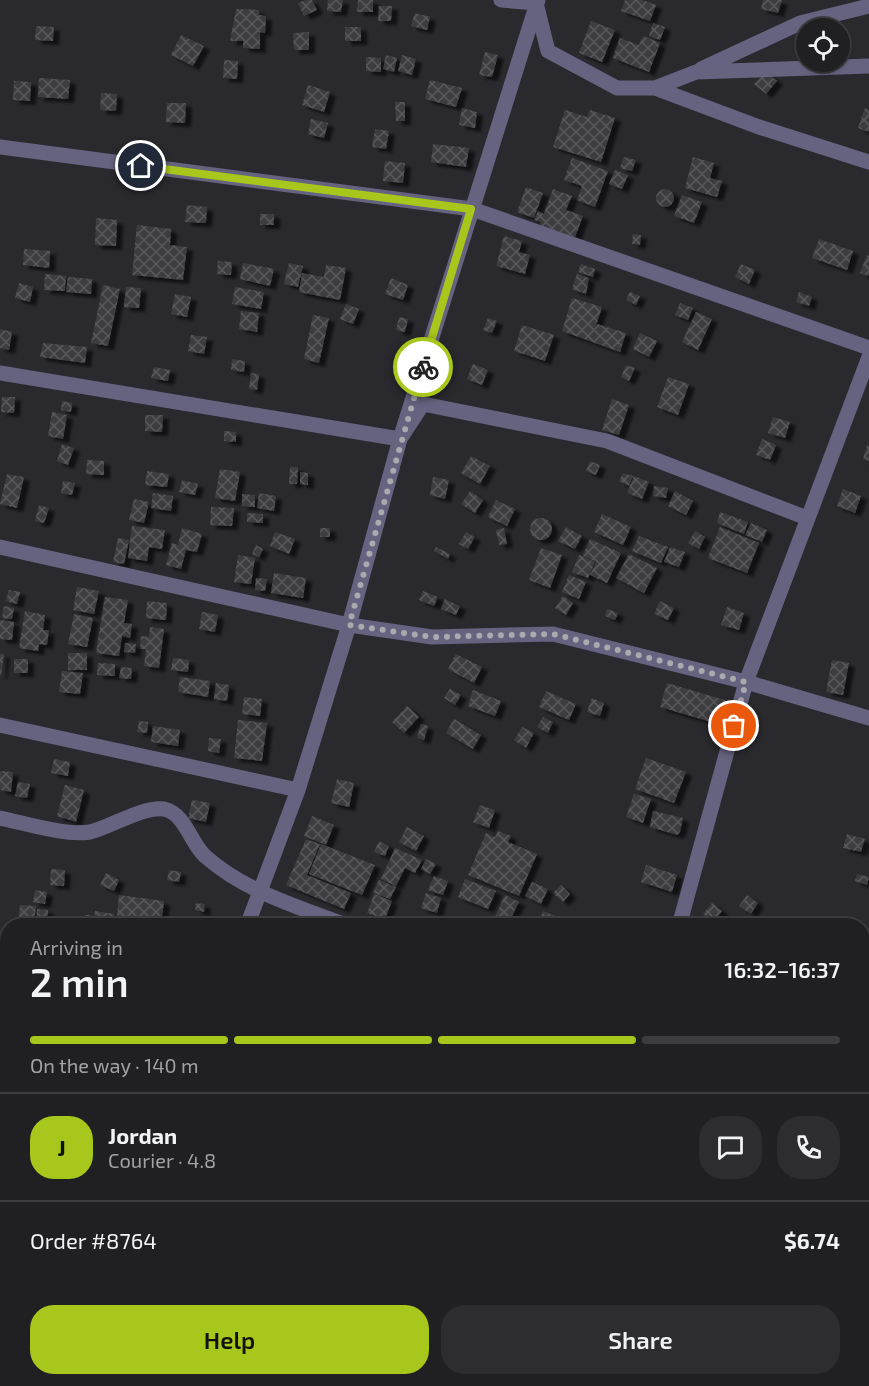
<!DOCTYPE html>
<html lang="en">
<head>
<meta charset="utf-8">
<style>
	:root { --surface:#201f22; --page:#2d2c2f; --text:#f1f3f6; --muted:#a2a2a5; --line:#3d3d40; --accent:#a8c71c }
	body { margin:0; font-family:"Exo 2",sans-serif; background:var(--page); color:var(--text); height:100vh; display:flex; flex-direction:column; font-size:22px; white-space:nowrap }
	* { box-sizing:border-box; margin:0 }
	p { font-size:20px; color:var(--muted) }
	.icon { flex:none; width:33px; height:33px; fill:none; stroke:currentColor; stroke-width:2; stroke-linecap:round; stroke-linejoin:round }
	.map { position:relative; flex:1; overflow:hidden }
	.drawer { position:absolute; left:0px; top:918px; width:870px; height:468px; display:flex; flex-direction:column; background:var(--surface); border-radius:24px 24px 0 0; box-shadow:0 2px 4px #0004,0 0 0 2px var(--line) }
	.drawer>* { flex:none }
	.tools { position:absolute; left:796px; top:18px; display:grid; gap:12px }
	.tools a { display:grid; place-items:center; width:54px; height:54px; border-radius:50%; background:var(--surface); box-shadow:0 2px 4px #0004,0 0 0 2px var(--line); font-size:30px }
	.pin { position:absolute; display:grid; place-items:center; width:51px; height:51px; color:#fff; margin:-26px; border:3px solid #fff; border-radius:50%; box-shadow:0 2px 6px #0007 }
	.courier { position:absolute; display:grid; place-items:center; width:60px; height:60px; margin:-30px; border:4px solid #a8c71c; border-radius:50%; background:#fff; color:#222; box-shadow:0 2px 8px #0007 }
	.head em { font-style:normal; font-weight:600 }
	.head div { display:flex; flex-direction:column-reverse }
	.head { display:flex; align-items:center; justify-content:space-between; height:102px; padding:0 30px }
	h1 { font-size:39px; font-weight:600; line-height:45px }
	.bar { display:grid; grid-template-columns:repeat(4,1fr); gap:9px 6px; align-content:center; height:72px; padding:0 30px }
	.bar i { height:8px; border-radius:4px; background:var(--line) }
	.bar .selected { background:var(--accent) }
	.bar p { grid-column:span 4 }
	.line { display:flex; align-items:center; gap:15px; padding:0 30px; border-top:2px solid var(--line) }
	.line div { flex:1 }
	.round { display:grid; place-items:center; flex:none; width:63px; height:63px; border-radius:24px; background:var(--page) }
	.cta { display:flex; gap:12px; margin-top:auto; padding:12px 30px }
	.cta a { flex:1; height:69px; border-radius:24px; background:var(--accent); color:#111; font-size:24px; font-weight:600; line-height:69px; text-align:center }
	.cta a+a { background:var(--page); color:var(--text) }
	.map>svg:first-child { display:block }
	.building { fill:url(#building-cross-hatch); filter:url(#shadow) }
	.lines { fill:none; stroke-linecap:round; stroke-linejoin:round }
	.minor { stroke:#666380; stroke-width:15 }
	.done { stroke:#aaa9ad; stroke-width:6; stroke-dasharray:0 10.8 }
	.route { stroke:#a8c71c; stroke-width:8 }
</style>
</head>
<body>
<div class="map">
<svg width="869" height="1386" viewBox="0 0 869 1386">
	<defs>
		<pattern id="building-cross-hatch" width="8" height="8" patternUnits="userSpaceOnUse" patternTransform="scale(1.5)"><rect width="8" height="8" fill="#3d3d41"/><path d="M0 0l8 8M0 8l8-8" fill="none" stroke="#59595d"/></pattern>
		<filter id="shadow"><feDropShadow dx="6" dy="4" stdDeviation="1.5" flood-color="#0009"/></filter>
	</defs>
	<rect width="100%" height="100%" fill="#2a292e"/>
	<path class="building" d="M305 0H312L317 10 304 16 298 3Z
		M328 0H343L341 12 327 11Z
		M358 0H373V12H357Z
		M625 0H642L656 5 650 21 621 11Z
		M763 0H782L778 13 761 9Z
		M379 6H392L391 21H378Z
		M236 9 259 10V15L266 16 265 33 260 32V49L243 48V41H230Z
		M415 13 430 17 427 30 411 26Z
		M591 21 615 30 602 62 579 53Z
		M653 23 665 27 660 40 649 36Z
		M36 26 54 27 53 41 35 40Z
		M345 27H361V41H345Z
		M309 32V50H294L293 33Z
		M181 35 204 46 193 66 171 55Z
		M643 36 660 43 649 72 613 58 620 38 639 45Z
		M485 52 498 55 492 77 479 75Z
		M386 55 397 58 394 72 383 69Z
		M402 55 416 59 412 75 398 71Z
		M366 57 381 58V72L366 71Z
		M224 60 238 61 237 79 223 78Z
		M766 72 777 81 766 94 754 84Z
		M39 78 70 80 68 99 38 97Z
		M430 80 462 88 456 107 425 99Z
		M14 81 31 82 30 101 13 100Z
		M308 85 330 92 324 112 302 105Z
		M101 93 117 94 116 111 100 110Z
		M395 102H405V121H396Z
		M167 103H186L185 123 166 122Z
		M462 108 477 112 475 128 459 125Z
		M865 108 869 110V132L858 128Z
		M565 110 587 117 590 110 615 118 601 162 553 147Z
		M311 119 328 123 324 138 308 134Z
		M375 129 389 131 386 149 372 147Z
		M433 144 469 148 466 167 431 162Z
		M624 157 636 160 632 171 620 168Z
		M693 157 714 163 710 178 722 181 717 197 685 188Z
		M572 158 608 171 595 207 577 200 582 186 564 180Z
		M385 161 405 163 403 183 383 181Z
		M615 170 628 175 622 189 609 184Z
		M526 187 543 193 534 218 517 212Z
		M656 198a9 9 0 1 1 18 0a9 9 0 1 1-18 0Z
		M553 189 572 196 566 210 583 216 575 237 540 225 541 222 534 220 538 211 544 214Z
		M682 195 702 202 694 223 674 216Z
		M187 205 207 207 206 223 185 222Z
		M260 214H274V225H260Z
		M96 218 117 220 116 246 95 245Z
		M137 225 171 229 170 245 187 247 183 280 132 275Z
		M633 234 641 235 640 245 632 244Z
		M504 236 522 241 519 252 530 255 525 274 496 266Z
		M819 239 853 251 847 270 812 258Z
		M24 249 50 251 49 268 23 265Z
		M867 255 869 256V276L860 273Z
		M218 261 232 262 231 275 217 274Z
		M243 263 274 269 270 286 240 279Z
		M289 263 303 266 298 287 284 284Z
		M581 264 595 269 593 277 578 272Z
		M741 264 755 270 749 284 735 277Z
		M326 265 346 268 340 300 299 292 302 273 324 277Z
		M45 274 66 276 65 291 44 290Z
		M577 274 589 278 586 294 572 289Z
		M68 277 92 279 91 294 66 292Z
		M391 278 408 285 403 300 385 294Z
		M19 283 33 287 30 302 15 298Z
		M103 285 120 289 108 346 91 343Z
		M126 287 141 288 139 308 124 307Z
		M235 287 264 292 261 309 232 304Z
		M630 292 640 296 636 305 626 300Z
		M799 292 812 297 809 306 796 302Z
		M175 294 191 297 187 317 171 314Z
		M572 298 602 307 593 335 597 324 626 333 620 352 562 331Z
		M680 303 693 308 688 320 675 315Z
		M346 304 359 309 353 324 340 319Z
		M241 311 259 313 257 332 239 329Z
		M696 312 712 319 698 350 682 342Z
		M313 315 329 318 319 363 304 359Z
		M399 317 408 319 405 332 396 330Z
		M488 318 497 321 492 333 483 330Z
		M522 325 554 335 545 361 514 351Z
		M0 329 12 332 9 350 0 348Z
		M640 333 657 341 649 357 633 349Z
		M191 335 207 337 204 354 188 351Z
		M43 343 87 347 85 363 40 357Z
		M232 359 245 361 244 372 231 370Z
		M473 364 488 370 482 385 467 379Z
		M626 365 635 368 629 381 621 377Z
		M154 367 170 370 168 381 151 378Z
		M251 373 259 374 257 390 249 389Z
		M668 377 689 384 678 415 657 407Z
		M2 397H15L14 413 1 412Z
		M612 399 629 405 619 435 602 430Z
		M62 401 72 403 71 412 61 410Z
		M52 412 67 415 63 439 48 436Z
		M145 415H163L162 432 145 431Z
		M773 417 790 422 785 438 768 433Z
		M224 431 236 432V442L224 441Z
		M762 439 776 445 770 460 756 455Z
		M62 444 74 448 68 465 57 461Z
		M867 445 869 446V461L863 459Z
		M471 456 490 466 480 484 461 473Z
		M87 460 104 461V475L86 474Z
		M590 461 600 465 596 475 586 471Z
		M290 467H298L297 484H289Z
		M220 469 240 472 235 501 215 498Z
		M147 471 169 474 167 487 145 485Z
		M300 472 308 473V485L300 484Z
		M623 473 633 476 629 486 619 481Z
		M7 474 24 477 17 508 0 504Z
		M634 476 649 482 642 499 627 493Z
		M433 477 449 480 445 499 430 495Z
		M182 480 198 484 195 495 179 492Z
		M63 481 75 483 72 495 61 493Z
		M654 486 668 488 666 498 653 496Z
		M843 489 861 496 855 513 837 506Z
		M470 491 483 500 475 513 461 504Z
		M675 491 693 501 686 515 668 506Z
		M153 493 173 496 171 511 151 508Z
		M259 493 276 496 274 511 257 508Z
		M242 494 255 495V507L242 506Z
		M134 499 149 502 144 523 129 520Z
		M496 500 515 509 507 526 488 517Z
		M39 505 49 508 44 523 35 521Z
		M211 507 234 508 232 526 210 525Z
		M720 512 748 522 744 534 717 523Z
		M247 513 263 514V523L247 522Z
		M602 514 631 527 623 545 594 532Z
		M530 529a11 11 0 1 1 22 0a11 11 0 1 1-22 0Z
		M751 523 767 530 762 542 745 535Z
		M132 526 165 530 162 549 149 547 147 561 128 558Z
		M566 527 582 536 575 549 558 541Z
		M720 527 759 543 747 573 708 558Z
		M182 528 202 534 197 552 186 550 181 569 166 565 172 543 178 545Z
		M320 528H330V537H320Z
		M504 528 507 544 499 545 496 530Z
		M695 531 705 537 699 549 688 543Z
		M275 532 295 539 289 554 270 546Z
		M466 532 475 537 468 549 459 544Z
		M639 536 668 547 661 563 632 551Z
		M118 538 129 540 124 564 113 562Z
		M590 539 621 553 607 583 590 575 596 562 583 556Z
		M256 545 263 549 259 557 252 554Z
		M436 547 450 554 448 559 434 551Z
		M670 547 685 552 679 567 664 562Z
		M541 548 562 555 550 588 529 580Z
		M629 554 657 568 644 593 616 578Z
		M238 555 255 558 251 584 234 582Z
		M579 555 595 562 588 578 572 572Z
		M274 573 306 578 303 598 271 593Z
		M569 575 586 582 579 599 562 592Z
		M256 578 267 579 265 591 255 590Z
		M77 587 99 591 94 614 73 610Z
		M9 590 20 592 17 604 6 601Z
		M423 591 438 597 434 606 419 600Z
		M563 596 573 603 566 615 555 608Z
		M105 597 128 600 124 623 132 624 130 638 122 636 119 656 96 653Z
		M445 599 460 606 456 615 441 609Z
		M147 601 167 603 166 620 146 618Z
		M660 601 674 608 668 620 654 614Z
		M4 606 14 608 12 619 2 618Z
		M727 607 744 613 739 630 721 625Z
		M607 609 618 613 615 620 605 616Z
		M25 611 45 615 43 630H49L47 645 39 644 38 651 19 648Z
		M202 612 218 615 215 632 199 629Z
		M74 614 93 618 87 647 68 644Z
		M0 620 14 622 12 640 0 639Z
		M150 627 164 629 159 668 144 666 146 649H140L141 636 149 637Z
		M125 643 136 644 135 653 124 652Z
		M68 653H87V670H68Z
		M0 654H4L1 676 0 675Z
		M456 654 482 667 474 683 448 669Z
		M173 658 189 660 188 672 171 670Z
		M14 659H28V673H14Z
		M832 660 849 663 843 695 826 692Z
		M98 663 115 664V676L97 675Z
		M121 667 132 668 131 679 119 678Z
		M62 671 83 673 80 694 59 692Z
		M180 677 210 681 208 697 178 692Z
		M216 683 229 685 227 701 214 699Z
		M667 683 735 703 728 727 660 707Z
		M450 689 461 695 455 705 444 698Z
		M473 690 501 701 495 716 468 706Z
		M546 691 576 704 569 720 539 707Z
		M244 697 262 699 260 716 242 714Z
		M592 698 604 703 600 716 587 712Z
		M407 706 419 717 404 733 392 722Z
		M543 717 553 722 548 733 537 727Z
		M454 719 481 735 473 749 446 733Z
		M238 720 267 723 262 761 234 758Z
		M139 721 148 722 147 733 137 732Z
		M421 724 428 726 424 740 417 738Z
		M153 726 180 730 178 746 151 742Z
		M522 727 534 733 526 748 514 740Z
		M209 738 221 739 219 753 208 751Z
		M646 758 686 772 674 803 635 789Z
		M54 759 70 762 68 776 51 773Z
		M0 771 13 772 11 792 0 790Z
		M337 779 354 783 349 807 331 803Z
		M18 782 30 784 27 798 15 796Z
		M65 785 84 790 76 822 57 816Z
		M634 794 651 799 643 823 626 817Z
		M192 800 210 803 206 822 188 818Z
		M480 805 495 810 489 828 473 822Z
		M653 811 683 818 680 832 677 835 650 827Z
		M312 816 334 825 326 845 304 836Z
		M407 827 424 836 416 851 399 842Z
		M498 831 511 836 508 842 537 854 519 896 468 875 486 833 495 837Z
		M847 834 865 839 861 852 843 848Z
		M306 839 320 844 307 875 351 893 344 909 286 885Z
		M379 841 389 846 385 856 374 852Z
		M321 844 375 865 362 895 309 874Z
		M395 848 422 860 415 873 405 868 396 886 381 879Z
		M426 859 436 864 430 874 421 869Z
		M646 865 677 875 672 892 641 882Z
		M51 869 65 870 64 886 50 885Z
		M169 870 181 872 179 882 167 880Z
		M106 873 119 880 114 891 100 885Z
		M857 874 869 877 867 885 855 881Z
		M434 876 448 881 443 895 428 890Z
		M465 879 496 891 488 909 458 897Z
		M379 880 396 887 390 899 373 893Z
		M532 882 548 889 541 904 525 896Z
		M561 885 570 894 563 902 553 893Z
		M35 890 47 892 45 904 33 902Z
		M426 893 441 898 437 913 421 908Z
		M374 894 392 901 385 919 367 913Z
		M119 895 164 901 161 926H116Z
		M505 895 519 902 507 926H491Z
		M747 895 758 903 751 914 739 906Z
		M196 903 205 904 204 912 195 910Z
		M712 903 722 911 713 922 703 914Z
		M20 905 36 906 34 923 18 921Z
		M37 909 48 910 47 925 36 924Z
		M95 911 114 914 112 926H93Z
		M543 911 558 917 555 926H537Z
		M85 915H91V926H85Z
		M862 964 869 966V996L862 995Z
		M862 1138 869 1142 866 1152 862 1151Z
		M217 1378H242L240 1386Z
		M257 1378H267L264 1386 255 1383Z
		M322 1378H342L339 1386H319Z"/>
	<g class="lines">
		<path class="minor" d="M501 0 536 3 548 51 617 88H655L696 72 869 66
			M701 69 800 23 869 6
			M655 88 759 127 869 162
			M0 147 472 209 869 348
			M0 373 400 439 423 404 607 441 807 518
			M0 547 349 625 432 637 553 634 746 682 869 718
			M0 725 298 790
			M0 818C25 823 66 836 90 832 111 827 143 806 164 809 185 813 191 844 205 856 245 892 299 907 348 926
			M247 926 298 790 349 625 400 439 538 0
			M679 926 746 682 869 357
			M0 1022 8 1023
			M862 1095 869 1098
			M0 1197 8 1198
			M862 1296 869 1298
			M0 1376 8 1377
			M23 1378 65 1383
			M573 1378 588 1386
			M510 1386 513 1378"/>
	</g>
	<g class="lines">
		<path class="done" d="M423 367 349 625 432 637 553 634 746 682 734 726"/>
		<path class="route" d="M141 166 471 209 423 367"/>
	</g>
</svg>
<div class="tools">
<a><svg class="icon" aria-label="locate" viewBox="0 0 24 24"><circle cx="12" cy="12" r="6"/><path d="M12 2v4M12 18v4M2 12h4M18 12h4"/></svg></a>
</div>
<div class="pin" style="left:734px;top:726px;background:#ea580c"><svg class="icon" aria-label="bag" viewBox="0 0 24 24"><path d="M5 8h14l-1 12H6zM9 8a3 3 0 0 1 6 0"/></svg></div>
<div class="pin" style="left:141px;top:166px;background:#1f2937"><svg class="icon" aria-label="home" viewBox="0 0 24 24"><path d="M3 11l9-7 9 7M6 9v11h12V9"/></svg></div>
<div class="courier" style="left:423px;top:367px"><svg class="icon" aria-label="bike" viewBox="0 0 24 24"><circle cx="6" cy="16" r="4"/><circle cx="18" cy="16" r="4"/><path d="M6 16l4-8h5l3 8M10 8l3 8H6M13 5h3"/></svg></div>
<section class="drawer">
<div class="head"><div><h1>2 min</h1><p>Arriving in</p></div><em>16:32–16:37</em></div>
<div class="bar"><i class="selected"></i><i class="selected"></i><i class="selected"></i><i></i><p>On the way · 140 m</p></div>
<div class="line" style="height:108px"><b class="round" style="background:var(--accent);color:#111">J</b><div><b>Jordan</b><p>Courier · 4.8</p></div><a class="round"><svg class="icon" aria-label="chat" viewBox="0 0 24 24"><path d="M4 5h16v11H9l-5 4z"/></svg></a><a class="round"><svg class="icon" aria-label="phone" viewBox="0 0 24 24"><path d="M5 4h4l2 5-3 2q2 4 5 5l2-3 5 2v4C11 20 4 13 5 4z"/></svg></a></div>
<div class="line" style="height:78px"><div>Order #8764</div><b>$6.74</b></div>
<div class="cta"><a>Help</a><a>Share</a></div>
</section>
</div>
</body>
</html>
